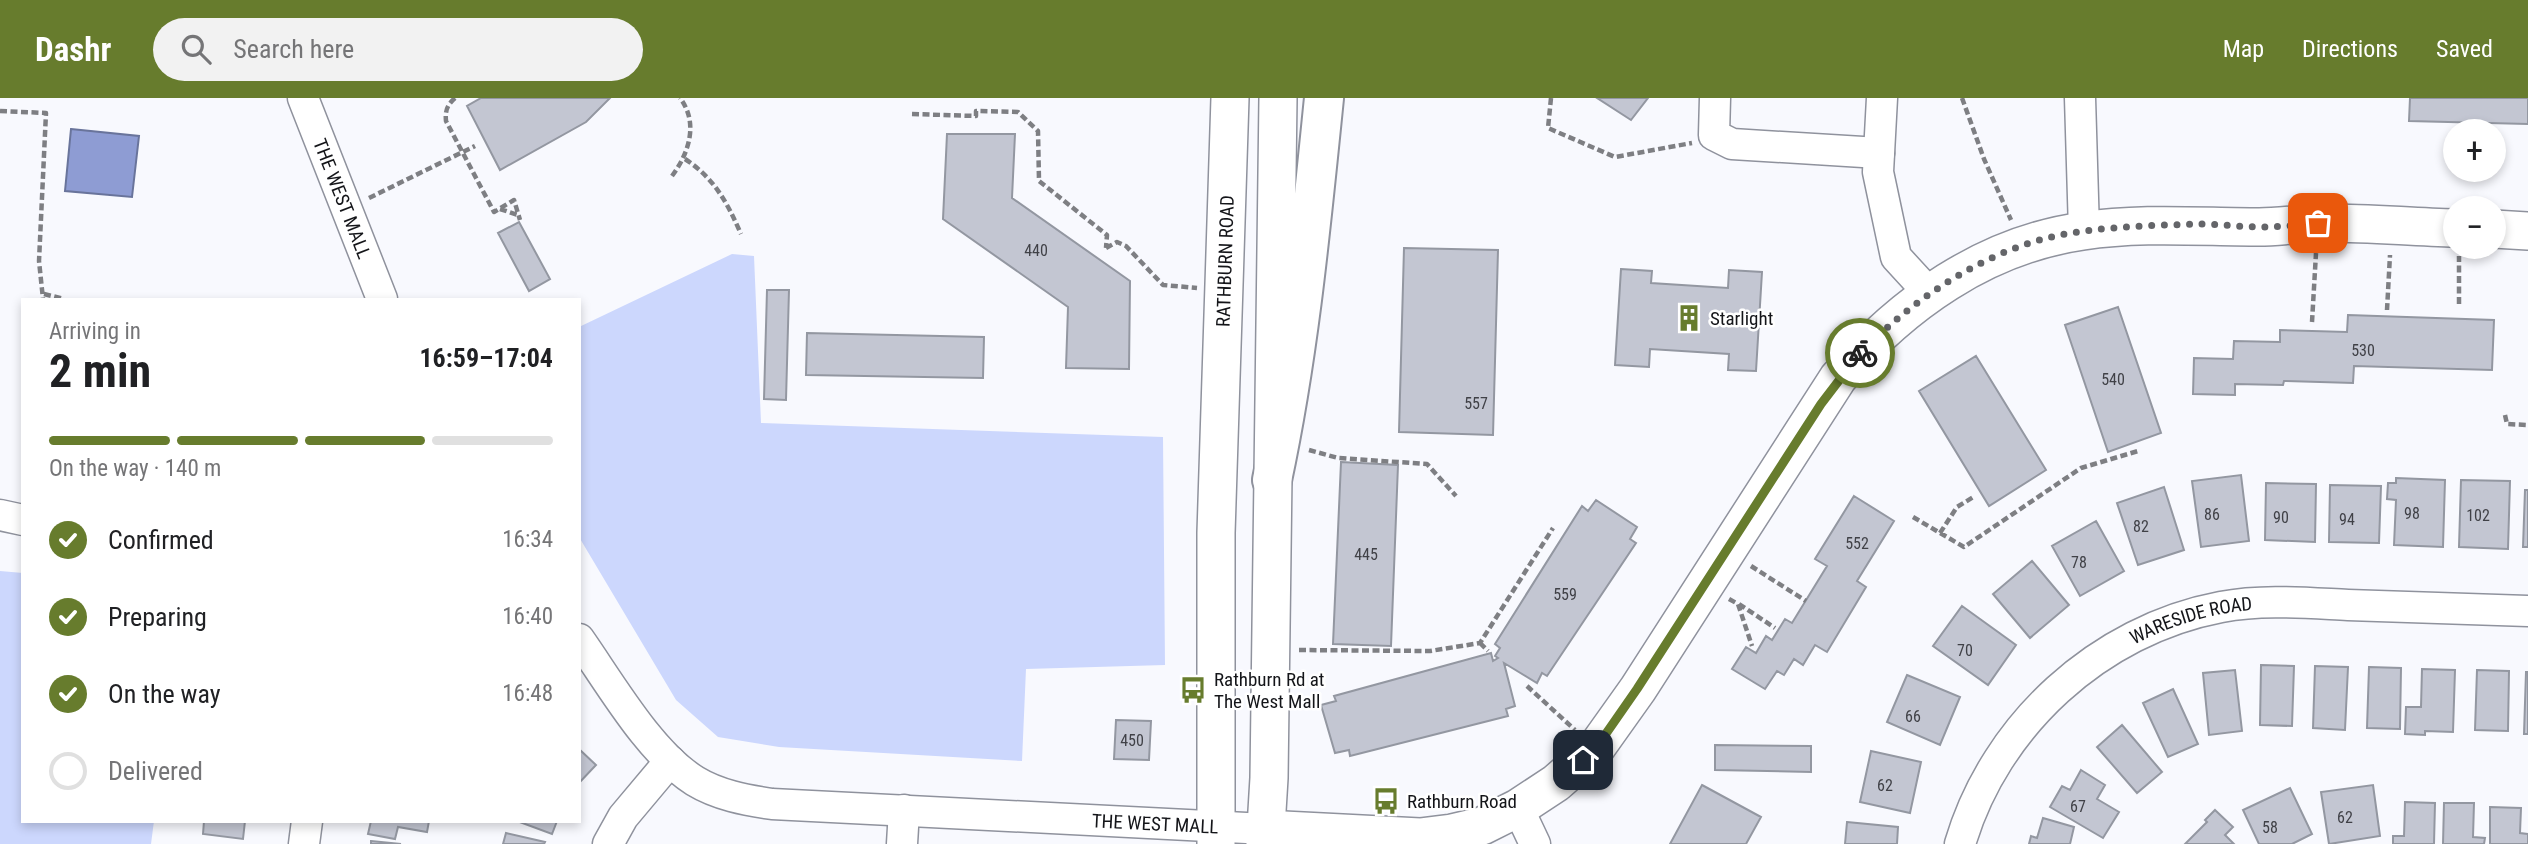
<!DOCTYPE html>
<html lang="en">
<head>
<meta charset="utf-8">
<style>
	:root { --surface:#fff; --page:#f2f2f2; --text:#202124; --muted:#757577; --line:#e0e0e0; --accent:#677c2d }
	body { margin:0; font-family:"Roboto Condensed",sans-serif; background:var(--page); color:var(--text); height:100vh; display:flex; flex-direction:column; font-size:26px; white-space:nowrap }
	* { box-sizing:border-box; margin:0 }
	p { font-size:23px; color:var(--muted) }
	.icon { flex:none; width:38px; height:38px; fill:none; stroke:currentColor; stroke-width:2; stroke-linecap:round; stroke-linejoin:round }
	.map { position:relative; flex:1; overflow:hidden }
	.side { position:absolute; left:21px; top:200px; width:560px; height:525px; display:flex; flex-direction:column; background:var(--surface); border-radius:0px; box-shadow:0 4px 10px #0003 }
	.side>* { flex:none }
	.buttons { position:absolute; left:2443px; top:21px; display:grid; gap:14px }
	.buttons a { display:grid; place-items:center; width:63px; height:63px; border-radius:50%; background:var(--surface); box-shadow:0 4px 10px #0003; font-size:35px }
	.pin { position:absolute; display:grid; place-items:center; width:60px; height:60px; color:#fff; margin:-30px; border-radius:14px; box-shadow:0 4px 10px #0006 }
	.courier { position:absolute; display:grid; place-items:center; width:70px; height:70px; margin:-35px; border:5px solid #677c2d; border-radius:50%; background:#fff; color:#222; box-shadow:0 2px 9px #0007 }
	.headline em { font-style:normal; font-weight:700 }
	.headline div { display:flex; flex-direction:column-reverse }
	.headline { display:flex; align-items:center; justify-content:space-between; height:119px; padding:0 28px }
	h1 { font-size:46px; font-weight:700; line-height:52px }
	.bar { display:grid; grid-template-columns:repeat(4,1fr); gap:10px 7px; align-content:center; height:84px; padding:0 28px }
	.bar i { height:9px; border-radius:5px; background:var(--line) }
	.bar .on { background:var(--accent) }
	.bar p { grid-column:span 4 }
	ol { padding:0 28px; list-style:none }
	li { display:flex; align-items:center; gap:21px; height:77px }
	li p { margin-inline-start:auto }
	li .icon { padding:7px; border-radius:50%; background:var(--accent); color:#fff; stroke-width:4 }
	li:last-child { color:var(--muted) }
	li i { width:38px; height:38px; border:4px solid var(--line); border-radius:50% }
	header { display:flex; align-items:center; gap:42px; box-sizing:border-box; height:98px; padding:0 35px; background:var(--accent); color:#fff }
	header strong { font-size:33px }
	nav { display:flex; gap:38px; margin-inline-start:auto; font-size:24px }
	.search { width:490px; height:63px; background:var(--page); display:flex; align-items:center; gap:18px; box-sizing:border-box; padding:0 24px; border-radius:38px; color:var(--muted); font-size:26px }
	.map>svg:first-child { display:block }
	.green { fill:#ccd7fd }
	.water { fill:#8e9cd3; stroke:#69749b; stroke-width:2 }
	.building { fill:#c3c6d2; stroke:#9397a1; stroke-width:2 }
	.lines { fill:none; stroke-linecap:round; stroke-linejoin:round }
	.minor-casing { stroke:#8f929d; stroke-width:33 }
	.major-casing { stroke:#8f929d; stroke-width:40 }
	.highway-casing { stroke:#8f929d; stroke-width:42 }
	.path { stroke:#7e7f83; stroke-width:4.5; stroke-dasharray:7 3.5; stroke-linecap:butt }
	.minor { stroke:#fff; stroke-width:30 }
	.major { stroke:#fff; stroke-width:37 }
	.highway { stroke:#fff; stroke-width:38 }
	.done { stroke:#646569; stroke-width:7; stroke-dasharray:0 12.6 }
	.route { stroke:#677c2d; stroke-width:9 }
	.labels { text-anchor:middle; stroke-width:5; stroke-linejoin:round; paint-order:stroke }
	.number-label { font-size:16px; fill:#404147 }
	.street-label { font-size:19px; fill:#141519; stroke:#fff }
	.poi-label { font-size:19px; fill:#141519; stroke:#fff; text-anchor:start }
</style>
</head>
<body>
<header>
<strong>Dashr</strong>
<div class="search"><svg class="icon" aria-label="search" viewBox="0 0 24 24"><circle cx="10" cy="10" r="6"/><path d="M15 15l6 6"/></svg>Search here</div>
<nav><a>Map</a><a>Directions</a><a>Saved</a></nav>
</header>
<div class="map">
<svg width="2528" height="746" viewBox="0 0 2528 746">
	<rect width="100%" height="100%" fill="#f8f9fe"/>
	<path class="green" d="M732 156 754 158 761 325 1163 339 1165 567 1026 571 1022 663 779 649 718 639 676 602 579 439V229Z
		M0 473 23 475V723H154L151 746H0Z"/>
	<path class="water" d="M71 31 139 38 132 99 65 93Z"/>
	<path class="building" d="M481 0H610L586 24 500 72 467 8Z
		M1597 0H1648L1631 22Z
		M2410 0H2528V26L2409 23Z
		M947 36H1015L1012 100 1130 183 1129 271 1066 270 1068 209 943 121Z
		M519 124 550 181 529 193 498 135Z
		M1404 150 1498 152 1493 337 1399 334Z
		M1621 171 1652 173 1651 185 1728 190 1729 172 1762 174 1756 273 1728 272 1729 256 1650 251 1649 269 1615 267Z
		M767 192H789L786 302 764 301Z
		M2118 209 2161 335 2108 354 2065 227Z
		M2348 217 2494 222 2492 272 2354 268 2353 285 2284 283 2283 287 2235 286V297L2193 296 2194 260 2233 261 2234 243 2280 244V232L2347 234Z
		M807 235 984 239 983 280 806 277Z
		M1976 258 2046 372 1989 408 1919 293Z
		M1341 364 1398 367 1391 548 1333 546Z
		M2241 377 2249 443 2201 449 2192 383Z
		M2396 380 2445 382 2443 449 2394 447 2396 402 2387 401 2388 385H2396Z
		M2461 382 2510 383 2508 451 2459 449Z
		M2266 385 2316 386 2315 444 2265 442Z
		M2330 387 2381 388 2379 445 2329 444Z
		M2164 389 2184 452 2138 467 2117 405Z
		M2525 392H2528V449H2523Z
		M1854 398 1894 423 1857 483 1866 489 1827 554 1815 547 1803 567 1794 561 1784 577 1777 573 1765 591 1732 571 1746 549 1756 555 1766 538 1772 542 1785 521 1792 525 1827 468 1815 461Z
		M1596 402 1637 429 1630 441 1636 445 1547 578 1542 575 1537 585 1504 565 1515 608 1506 611 1508 618 1350 658 1349 652 1335 655 1321 607 1336 603 1334 598 1491 555 1493 563 1498 560 1495 558 1500 550 1495 546 1582 408 1588 413Z
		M2096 423 2124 473 2080 498 2052 448Z
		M2032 463 2069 507 2030 540 1993 496Z
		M1962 508 2016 547 1988 587 1933 548Z
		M2261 567 2294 568 2292 628 2260 627Z
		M2315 568 2348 569 2345 632 2313 630Z
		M2369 569 2401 570 2400 631 2367 630Z
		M2422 571 2455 572 2453 634 2425 633V637L2405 636 2406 609H2421Z
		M2235 572 2242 633 2209 637 2203 575Z
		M2477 572 2509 573 2508 633 2475 632Z
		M2526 574H2528V636H2524Z
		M1907 577 1960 599 1940 647 1887 624Z
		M2173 591 2198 646 2168 659 2143 605Z
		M1116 622 1151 623 1149 662 1114 661Z
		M2122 627 2162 674 2137 695 2097 649Z
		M1715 647 1811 648V674L1715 672Z
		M579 651 596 667 579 685Z
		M1871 653 1921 664 1910 715 1860 704Z
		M2081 672 2105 687 2097 701 2119 714 2103 740 2050 709 2062 688 2070 692Z
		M1702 687 1761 719 1746 746H1670Z
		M2373 687 2380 738 2329 746 2321 694Z
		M2290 690 2312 736 2292 746H2259L2243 712Z
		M2405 704 2435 705 2434 746H2393V738H2404Z
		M2444 705H2474L2473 739 2485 740 2484 746H2443Z
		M2490 709 2521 710 2520 735 2528 736V746H2490Z
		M2215 712 2233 729 2225 737 2234 746H2185L2207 724 2205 722Z
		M2043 720 2074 729 2070 746H2029L2031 738 2037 740Z
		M204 723H245L243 741 203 736Z
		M371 723H429L427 734 398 729 395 741 368 736Z
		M517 723H557L552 736Z
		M1847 724 1898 729 1897 746H1845Z
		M506 735 545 744 544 746H503Z
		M371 743 401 746H371Z"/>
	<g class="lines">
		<defs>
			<g id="minor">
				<path id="s1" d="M303 0 382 201"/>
				<path d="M1715 0 1714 37 1732 46 1879 55"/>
				<path d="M1882 0 1878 74 1896 159 1929 195"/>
				<path d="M2080 0 2084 133"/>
				<path d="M0 417 23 422"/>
				<path id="s2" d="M579 541C610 585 649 654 695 683 718 697 745 702 772 706L1266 731"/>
				<path d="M1518 710 1535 746"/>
				<path d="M304 746 307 723"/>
				<path d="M608 746 623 719 670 663"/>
				<path d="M902 746 904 712"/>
				<path id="s3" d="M1960 746C1995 627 2099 532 2221 509 2263 501 2306 505 2348 507 2408 509 2468 511 2528 513"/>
			</g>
			<g id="major">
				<path d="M2494 131 2528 133"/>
				<path d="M1266 731 1420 739 1452 735 1482 728 1518 710 1556 685 1596 650 1638 591 1838 280C1902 206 1984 147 2083 133 2141 124 2201 129 2259 129 2278 129 2298 126 2317 125 2363 124 2409 129 2455 130"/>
				<path id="s4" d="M1216 746V435L1230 0"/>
				<path d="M1265 746 1269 680 1278 0"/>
			</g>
			<path id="highway" d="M1272 382C1299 256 1311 128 1324 0"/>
		</defs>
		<use href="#minor" class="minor-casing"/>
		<use href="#major" class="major-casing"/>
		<use href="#highway" class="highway-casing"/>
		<path class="path" d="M455 0C447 7 445 13 446 23L494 114 514 102 520 122
			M1551 0 1548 30 1615 59 1692 45
			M1962 0 1984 61 2011 122
			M0 13 46 15 39 163 43 201
			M912 16 976 18V13L1018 14 1038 33 1039 83 1107 137 1106 150
			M685 61C714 80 727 104 741 136
			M672 78C689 55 699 25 680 0
			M369 100 475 48
			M500 111 518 117
			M1106 150 1117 144 1126 148 1163 187 1197 190
			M44 196 64 201
			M2459 206V158
			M2387 212 2390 157
			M2312 224 2316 155
			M2505 317 2507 326 2528 327
			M1309 352 1338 360 1427 366 1456 398
			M1913 419 1964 449 2081 370 2138 353
			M1940 435 1957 409 1975 398
			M1751 468 1806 503
			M1729 501 1738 506 1752 548
			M1739 506 1775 530
			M1480 545 1488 553
			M1299 552 1430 553 1480 545 1553 430
			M1527 588 1575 632"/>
		<use href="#minor" class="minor"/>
		<use href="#major" class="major"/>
		<use href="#highway" class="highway"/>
	</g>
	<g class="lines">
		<path class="done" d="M1860 255C1921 194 1998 143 2085 133 2123 128 2163 127 2201 126 2221 126 2240 129 2260 129 2279 129 2299 127 2318 125"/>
		<path class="route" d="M1583 662 1596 650 1637 591 1821 306 1860 255"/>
	</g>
	<defs>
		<symbol id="building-bare" viewBox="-9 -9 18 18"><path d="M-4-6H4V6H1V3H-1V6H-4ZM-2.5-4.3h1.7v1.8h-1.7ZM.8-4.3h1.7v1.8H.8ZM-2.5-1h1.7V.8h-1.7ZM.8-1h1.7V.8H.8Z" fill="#677c2d" stroke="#fff" stroke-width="2.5" paint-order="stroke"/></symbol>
		<symbol id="bus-bare" viewBox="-9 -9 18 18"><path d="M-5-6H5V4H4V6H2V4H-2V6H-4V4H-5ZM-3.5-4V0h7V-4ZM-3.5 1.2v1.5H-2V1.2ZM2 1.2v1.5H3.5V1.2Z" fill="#677c2d" stroke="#fff" stroke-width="2.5" paint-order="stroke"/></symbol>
	</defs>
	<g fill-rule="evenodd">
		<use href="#building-bare" x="1670" y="201" width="38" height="38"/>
		<use href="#bus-bare" x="1174" y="573" width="38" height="38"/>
		<use href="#bus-bare" x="1367" y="684" width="38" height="38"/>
	</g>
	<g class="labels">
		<g class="number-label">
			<text x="1036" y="158">440</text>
			<text x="2363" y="258">530</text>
			<text x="2113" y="287">540</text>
			<text x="1476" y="311">557</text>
			<text x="2412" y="421">98</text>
			<text x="2212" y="422">86</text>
			<text x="2478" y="423">102</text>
			<text x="2281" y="425">90</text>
			<text x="2347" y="427">94</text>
			<text x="2141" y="434">82</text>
			<text x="1857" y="451">552</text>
			<text x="1366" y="462">445</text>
			<text x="2079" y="470">78</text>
			<text x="1565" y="502">559</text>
			<text x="1965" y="558">70</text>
			<text x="1913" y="624">66</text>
			<text x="1132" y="648">450</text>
			<text x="1885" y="693">62</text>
			<text x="2078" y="714">67</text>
			<text x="2345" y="725">62</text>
			<text x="2270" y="735">58</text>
		</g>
		<g class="street-label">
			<text dy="7" stroke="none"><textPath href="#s1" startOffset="108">THE WEST MALL</textPath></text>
			<text dy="7" stroke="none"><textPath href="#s4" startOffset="583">RATHBURN ROAD</textPath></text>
			<text dy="7" stroke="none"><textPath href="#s3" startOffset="338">WARESIDE ROAD</textPath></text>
			<text dy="7" stroke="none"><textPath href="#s2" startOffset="649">THE WEST MALL</textPath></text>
		</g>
		<g class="poi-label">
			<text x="1710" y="227">Starlight</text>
			<text x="1214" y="588">Rathburn Rd at<tspan x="1214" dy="22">The West Mall</tspan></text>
			<text x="1407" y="710">Rathburn Road</text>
		</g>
	</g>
</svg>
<div class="buttons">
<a>+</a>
<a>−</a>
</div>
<div class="pin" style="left:2318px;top:125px;background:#ea580c"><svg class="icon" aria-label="bag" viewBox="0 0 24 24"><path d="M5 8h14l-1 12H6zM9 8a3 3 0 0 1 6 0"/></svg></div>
<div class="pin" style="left:1583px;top:662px;background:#1f2937"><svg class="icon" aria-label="home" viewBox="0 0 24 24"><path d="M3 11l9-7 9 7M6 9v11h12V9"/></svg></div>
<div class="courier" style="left:1860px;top:255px"><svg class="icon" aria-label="bike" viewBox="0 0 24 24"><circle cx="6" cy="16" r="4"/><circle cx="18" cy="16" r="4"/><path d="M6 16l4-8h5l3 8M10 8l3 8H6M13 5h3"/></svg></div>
<section class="side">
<div class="headline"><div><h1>2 min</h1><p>Arriving in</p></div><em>16:59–17:04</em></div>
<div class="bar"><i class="on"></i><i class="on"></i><i class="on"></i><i></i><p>On the way · 140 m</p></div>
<ol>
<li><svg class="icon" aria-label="check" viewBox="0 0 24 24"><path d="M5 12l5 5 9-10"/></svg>Confirmed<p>16:34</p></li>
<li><svg class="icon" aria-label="check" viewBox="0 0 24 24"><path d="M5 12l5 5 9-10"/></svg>Preparing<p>16:40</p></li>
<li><svg class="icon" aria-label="check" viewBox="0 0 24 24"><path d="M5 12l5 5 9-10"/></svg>On the way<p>16:48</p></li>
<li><i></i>Delivered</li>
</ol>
</section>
</div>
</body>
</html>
